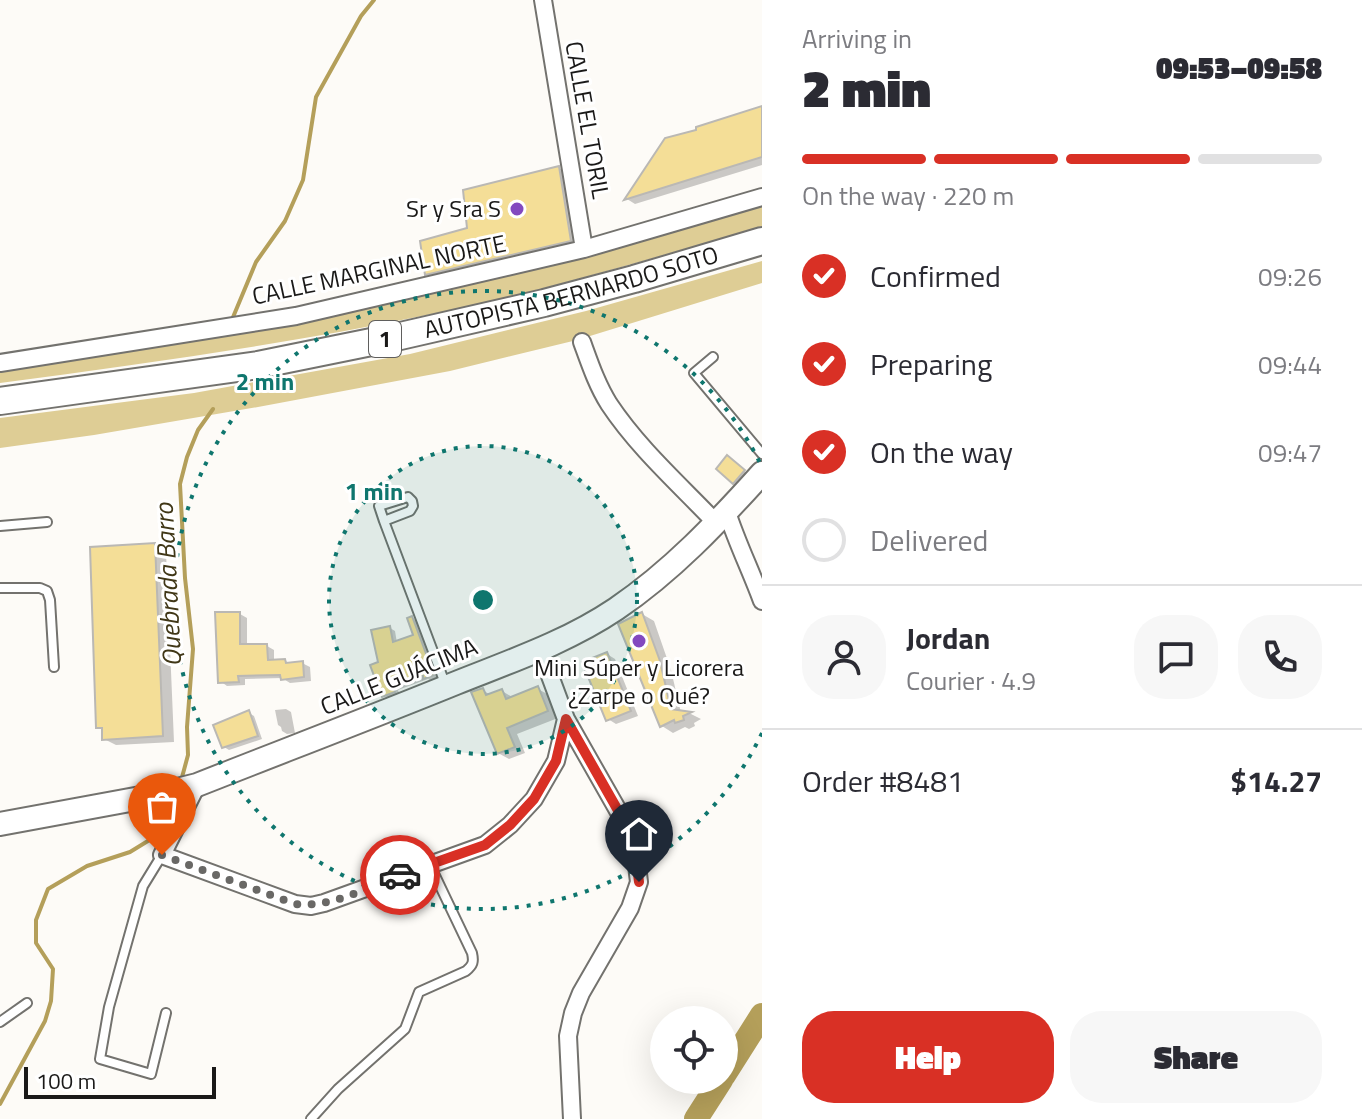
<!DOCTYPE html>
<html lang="en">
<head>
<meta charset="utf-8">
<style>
	:root { --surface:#fff; --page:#f7f7f7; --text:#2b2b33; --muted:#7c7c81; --line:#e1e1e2; --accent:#d93025 }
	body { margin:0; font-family:"Titillium Web",sans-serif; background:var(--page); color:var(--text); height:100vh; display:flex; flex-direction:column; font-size:30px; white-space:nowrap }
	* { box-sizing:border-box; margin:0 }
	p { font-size:26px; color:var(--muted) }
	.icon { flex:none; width:44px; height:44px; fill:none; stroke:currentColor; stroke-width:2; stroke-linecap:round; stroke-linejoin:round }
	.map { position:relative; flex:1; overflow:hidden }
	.sheet { display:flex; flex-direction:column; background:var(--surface); width:600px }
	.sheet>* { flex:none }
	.buttons { position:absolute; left:650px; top:1006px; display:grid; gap:16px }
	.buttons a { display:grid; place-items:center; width:88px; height:88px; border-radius:50%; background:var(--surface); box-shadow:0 8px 32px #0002; font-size:40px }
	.scale { position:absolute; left:24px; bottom:20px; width:192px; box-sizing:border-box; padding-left:8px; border:4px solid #1a1918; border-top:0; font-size:22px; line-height:28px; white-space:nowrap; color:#1a1918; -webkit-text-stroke:6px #fff; paint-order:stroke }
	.pin { position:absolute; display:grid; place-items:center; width:68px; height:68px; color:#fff; margin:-82px -34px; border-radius:50% 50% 50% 0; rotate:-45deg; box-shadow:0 0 8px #0007 }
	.pin .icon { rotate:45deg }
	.courier { position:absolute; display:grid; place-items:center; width:80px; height:80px; margin:-40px; border:6px solid #d93025; border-radius:50%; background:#fff; color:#222; box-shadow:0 2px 10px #0007 }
	.headline em { font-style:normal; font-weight:800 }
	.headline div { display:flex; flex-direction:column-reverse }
	.headline { display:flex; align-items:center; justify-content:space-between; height:136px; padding:0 40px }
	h1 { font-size:52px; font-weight:800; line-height:60px }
	.bar { display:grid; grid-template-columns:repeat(4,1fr); gap:12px 8px; align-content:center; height:96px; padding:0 40px }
	.bar i { height:10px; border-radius:6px; background:var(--line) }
	.bar .current { background:var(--accent) }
	.bar p { grid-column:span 4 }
	.line { display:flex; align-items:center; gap:20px; padding:0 40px; border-top:2px solid var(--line) }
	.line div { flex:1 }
	.round { display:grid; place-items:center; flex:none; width:84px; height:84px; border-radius:32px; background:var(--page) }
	ol { padding:0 40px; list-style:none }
	li { display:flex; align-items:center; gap:24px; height:88px }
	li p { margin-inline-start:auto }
	li .icon { padding:8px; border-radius:50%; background:var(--accent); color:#fff; stroke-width:4 }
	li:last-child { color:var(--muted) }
	li i { width:44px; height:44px; border:4px solid var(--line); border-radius:50% }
	.primary-button { display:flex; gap:16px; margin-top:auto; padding:16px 40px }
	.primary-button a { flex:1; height:92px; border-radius:32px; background:var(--accent); color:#fff; font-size:32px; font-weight:800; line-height:92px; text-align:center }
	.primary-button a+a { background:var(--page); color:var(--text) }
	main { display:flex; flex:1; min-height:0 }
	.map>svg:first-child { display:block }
	.green { fill:#decd95 }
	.shadow { fill:#0003 }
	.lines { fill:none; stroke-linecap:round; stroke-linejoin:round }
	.stream { stroke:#b49f5a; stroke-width:4 }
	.river { stroke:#b49f5a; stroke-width:24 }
	.building { fill:#f4de97; stroke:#bab8b4; stroke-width:2 }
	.service-casing { stroke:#73726e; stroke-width:12 }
	.minor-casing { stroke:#73726e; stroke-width:20 }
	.secondary-casing { stroke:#73726e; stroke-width:26 }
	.trunk-casing { stroke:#73726e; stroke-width:30 }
	.service { stroke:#fff; stroke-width:8 }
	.minor { stroke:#fff; stroke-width:16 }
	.secondary { stroke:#fff; stroke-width:22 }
	.trunk { stroke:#fff; stroke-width:26 }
	.done { stroke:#696866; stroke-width:8; stroke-dasharray:0 14.4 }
	.route { stroke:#d93025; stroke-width:10 }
	.ring { fill:none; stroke:#0f766e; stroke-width:4; stroke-dasharray:4 8 }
	.poi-dot { fill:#8349bf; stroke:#fff; stroke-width:3 }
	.labels { text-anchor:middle; stroke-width:6; stroke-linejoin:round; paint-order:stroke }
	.shield { fill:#fff; stroke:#5f5e5d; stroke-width:2 }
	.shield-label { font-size:22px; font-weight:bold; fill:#1a1918 }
	.street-label { font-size:24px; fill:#1a1918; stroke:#fff }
	.poi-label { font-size:24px; fill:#1a1918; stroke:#fff; text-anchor:end }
	.water-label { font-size:26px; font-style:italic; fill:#403717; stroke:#fff }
	.centre { fill:#0f766e; stroke:#fff; stroke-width:4 }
	.ring-label { font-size:24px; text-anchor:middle; font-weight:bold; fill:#0f766e; stroke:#fff; stroke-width:6; stroke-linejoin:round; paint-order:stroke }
</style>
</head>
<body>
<main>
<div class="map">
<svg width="762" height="1119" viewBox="0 0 762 1119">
	<rect width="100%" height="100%" fill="#fdfbf7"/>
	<path class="green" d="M762 206V226C652 259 540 292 427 315 286 344 143 364 0 383V369L588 254Z
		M762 261V283L577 340 450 371 258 407 94 435 0 448V418L194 393 410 354 586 311Z"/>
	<path class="shadow" d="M762 108V165L635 204 627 199 699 131Z
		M559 168 571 175 582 247 439 280 427 273 469 230Z
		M733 461 749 475 740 485 734 482Z
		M155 545 166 552 174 742 116 745 104 739V730L98 726Z
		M240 614 247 618V646H267L274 650V662L285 661 291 664 302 663 310 667 311 681 290 683 282 678 245 679V685L227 686 220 681Z
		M642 614 654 621 671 670 681 713 691 714 701 719 694 723 695 726 689 729 685 727 673 733 662 726Z
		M412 618 417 621 438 677 430 680 428 679 398 690 400 695 389 698 383 695 380 663 390 628 395 631 397 643 415 636Z
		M607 654 615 659 638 716 616 724 608 719Z
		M538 689 549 695 558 718 517 734 525 753 509 759 498 753 482 690 491 695 502 691 514 698Z
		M286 709 291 712 295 733 287 734 282 731 281 727 278 725 275 710Z
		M249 713 254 716 262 739 229 750 224 747Z"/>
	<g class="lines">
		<path class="stream" d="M231 322 256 262 285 221 303 180 316 97 361 16 374 0
			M181 781 188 755 187 727 193 649 185 578 180 484 187 457 198 430 213 409
			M0 1104 45 1021 51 1001 53 969 36 943V920L48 889 87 866 130 852 156 836 173 801"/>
		<path class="river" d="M724 1075 762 1015
			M696 1119 721 1080"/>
	</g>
	<path class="building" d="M762 106V157L624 200 665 138 696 130V127Z
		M559 166 571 241 425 275 420 241 467 228 463 190Z
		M727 455 745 470 733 484 716 469Z
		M155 543 163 736 102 740V728H96L90 547Z
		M215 612H240V644H267L268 660 285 659 286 663 303 661 304 677 281 680 280 675 238 676 239 682 218 683Z
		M642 612 660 661 671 709 692 712 683 716 684 720 675 723 674 720 660 727 618 624Z
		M412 616 434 675 423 679V676L394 687 395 692 382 697 370 665 378 662 371 630 390 626 393 642 413 635 407 618Z
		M607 652 631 711 606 721 582 662Z
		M538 686 548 711 507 728 515 747 497 754 471 692 483 688 486 695 502 689 506 699Z
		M249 710 258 736 222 748 213 725Z"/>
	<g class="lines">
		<defs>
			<path id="service" d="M713 357 694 373 762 454
				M384 521 410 511 413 506 412 501 408 497 379 506 384 521 446 686
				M0 526 47 522
				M0 588H40L47 591 50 600 54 667
				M162 855 143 886 109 1007 100 1059 151 1074 166 1013
				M0 1022 27 1003
				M311 1119 338 1089 405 1029 419 992 466 971C473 965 474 962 472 953L430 865"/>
			<path id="minor" d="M543 0 584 249
				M582 342C590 364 597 385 609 404 639 449 680 485 717 524
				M0 363 296 316 584 249 762 197
				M727 512C737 543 751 571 762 601
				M540 649 566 719 624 821 635 849 639 882 630 908 581 993 573 1013 568 1036 572 1119
				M197 785 162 855 295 904 311 906 324 903 485 845 510 825 534 799 556 761 566 719"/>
			<path id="secondary" d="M0 824 157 795 197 785C283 751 370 718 456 683 511 661 567 642 616 609 672 571 717 523 762 473"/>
			<g id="trunk">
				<path id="s1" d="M0 401 258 365 396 337 544 303 634 279 762 241"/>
			</g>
		</defs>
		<use href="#service" class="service-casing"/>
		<use href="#minor" class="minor-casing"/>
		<use href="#secondary" class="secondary-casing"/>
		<use href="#trunk" class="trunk-casing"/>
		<use href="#service" class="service"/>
		<use href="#minor" class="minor"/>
		<use href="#secondary" class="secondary"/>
		<use href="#trunk" class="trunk"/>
	</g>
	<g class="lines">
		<path class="done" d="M162 855 295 904C331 908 367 888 400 875"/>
		<path class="route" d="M400 875 485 845 510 825 534 799 556 761 566 719 624 821 635 849 639 882"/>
	</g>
	<circle cx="483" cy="600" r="154" fill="#0f766e" fill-opacity=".12"/>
	<g class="ring">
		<circle cx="483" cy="600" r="154"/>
		<path d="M762 733A309 309 0 1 1 762 467"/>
	</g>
	<g class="poi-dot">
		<circle cx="517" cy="209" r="8"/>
		<circle cx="639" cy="641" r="8"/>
	</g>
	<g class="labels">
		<rect class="shield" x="369" y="321" width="32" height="36" rx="6"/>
		<g class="shield-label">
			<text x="385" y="347">1</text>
		</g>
		<g class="street-label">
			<text transform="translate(587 120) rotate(80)" y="8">CALLE EL TORIL</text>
			<text transform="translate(379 270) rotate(-12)" y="8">CALLE MARGINAL NORTE</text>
			<text dy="8" stroke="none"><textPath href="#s1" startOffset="582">AUTOPISTA BERNARDO SOTO</textPath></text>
			<text transform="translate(399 677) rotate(-22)" y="8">CALLE GUÁCIMA</text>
		</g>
		<g class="poi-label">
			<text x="501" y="217">Sr y Sra S</text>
			<text x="639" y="676" text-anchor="middle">Mini Súper y Licorera<tspan x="639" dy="28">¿Zarpe o Qué?</tspan></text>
		</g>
		<g class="water-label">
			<text transform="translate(168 585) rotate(-93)" y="9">Quebrada Barro</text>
		</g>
	</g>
	<circle cx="483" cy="600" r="12" class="centre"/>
	<g class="ring-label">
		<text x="265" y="390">2 min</text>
		<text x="374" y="500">1 min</text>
	</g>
</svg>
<div class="buttons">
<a><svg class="icon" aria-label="locate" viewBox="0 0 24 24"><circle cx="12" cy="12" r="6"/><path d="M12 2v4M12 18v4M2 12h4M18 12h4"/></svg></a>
</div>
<div class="scale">100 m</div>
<div class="pin" style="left:162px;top:855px;background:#ea580c"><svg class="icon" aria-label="bag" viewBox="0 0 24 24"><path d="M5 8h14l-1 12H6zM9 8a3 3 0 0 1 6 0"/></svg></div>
<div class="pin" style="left:639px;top:882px;background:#1f2937"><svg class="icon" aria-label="home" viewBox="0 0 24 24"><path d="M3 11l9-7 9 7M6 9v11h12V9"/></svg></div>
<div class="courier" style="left:400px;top:875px"><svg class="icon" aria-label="car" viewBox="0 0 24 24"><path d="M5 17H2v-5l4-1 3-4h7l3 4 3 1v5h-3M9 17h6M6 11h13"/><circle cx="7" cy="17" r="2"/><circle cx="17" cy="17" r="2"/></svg></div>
</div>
<section class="sheet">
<div class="headline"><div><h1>2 min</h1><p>Arriving in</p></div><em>09:53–09:58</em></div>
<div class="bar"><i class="current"></i><i class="current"></i><i class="current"></i><i></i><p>On the way · 220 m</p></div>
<ol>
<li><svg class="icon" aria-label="check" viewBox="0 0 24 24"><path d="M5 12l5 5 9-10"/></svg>Confirmed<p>09:26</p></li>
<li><svg class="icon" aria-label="check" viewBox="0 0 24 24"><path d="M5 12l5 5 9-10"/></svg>Preparing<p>09:44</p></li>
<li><svg class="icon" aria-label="check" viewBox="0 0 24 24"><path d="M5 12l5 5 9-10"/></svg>On the way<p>09:47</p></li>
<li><i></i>Delivered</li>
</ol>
<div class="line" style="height:144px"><a class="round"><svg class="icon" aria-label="person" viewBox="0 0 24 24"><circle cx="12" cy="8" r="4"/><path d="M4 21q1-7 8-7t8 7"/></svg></a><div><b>Jordan</b><p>Courier · 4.9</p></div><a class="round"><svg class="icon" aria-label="chat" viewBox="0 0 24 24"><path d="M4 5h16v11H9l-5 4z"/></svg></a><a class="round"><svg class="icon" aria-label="phone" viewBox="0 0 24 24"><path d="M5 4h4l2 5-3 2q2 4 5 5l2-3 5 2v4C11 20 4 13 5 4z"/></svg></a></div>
<div class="line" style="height:104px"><div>Order #8481</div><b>$14.27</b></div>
<div class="primary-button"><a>Help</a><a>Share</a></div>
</section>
</main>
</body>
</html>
